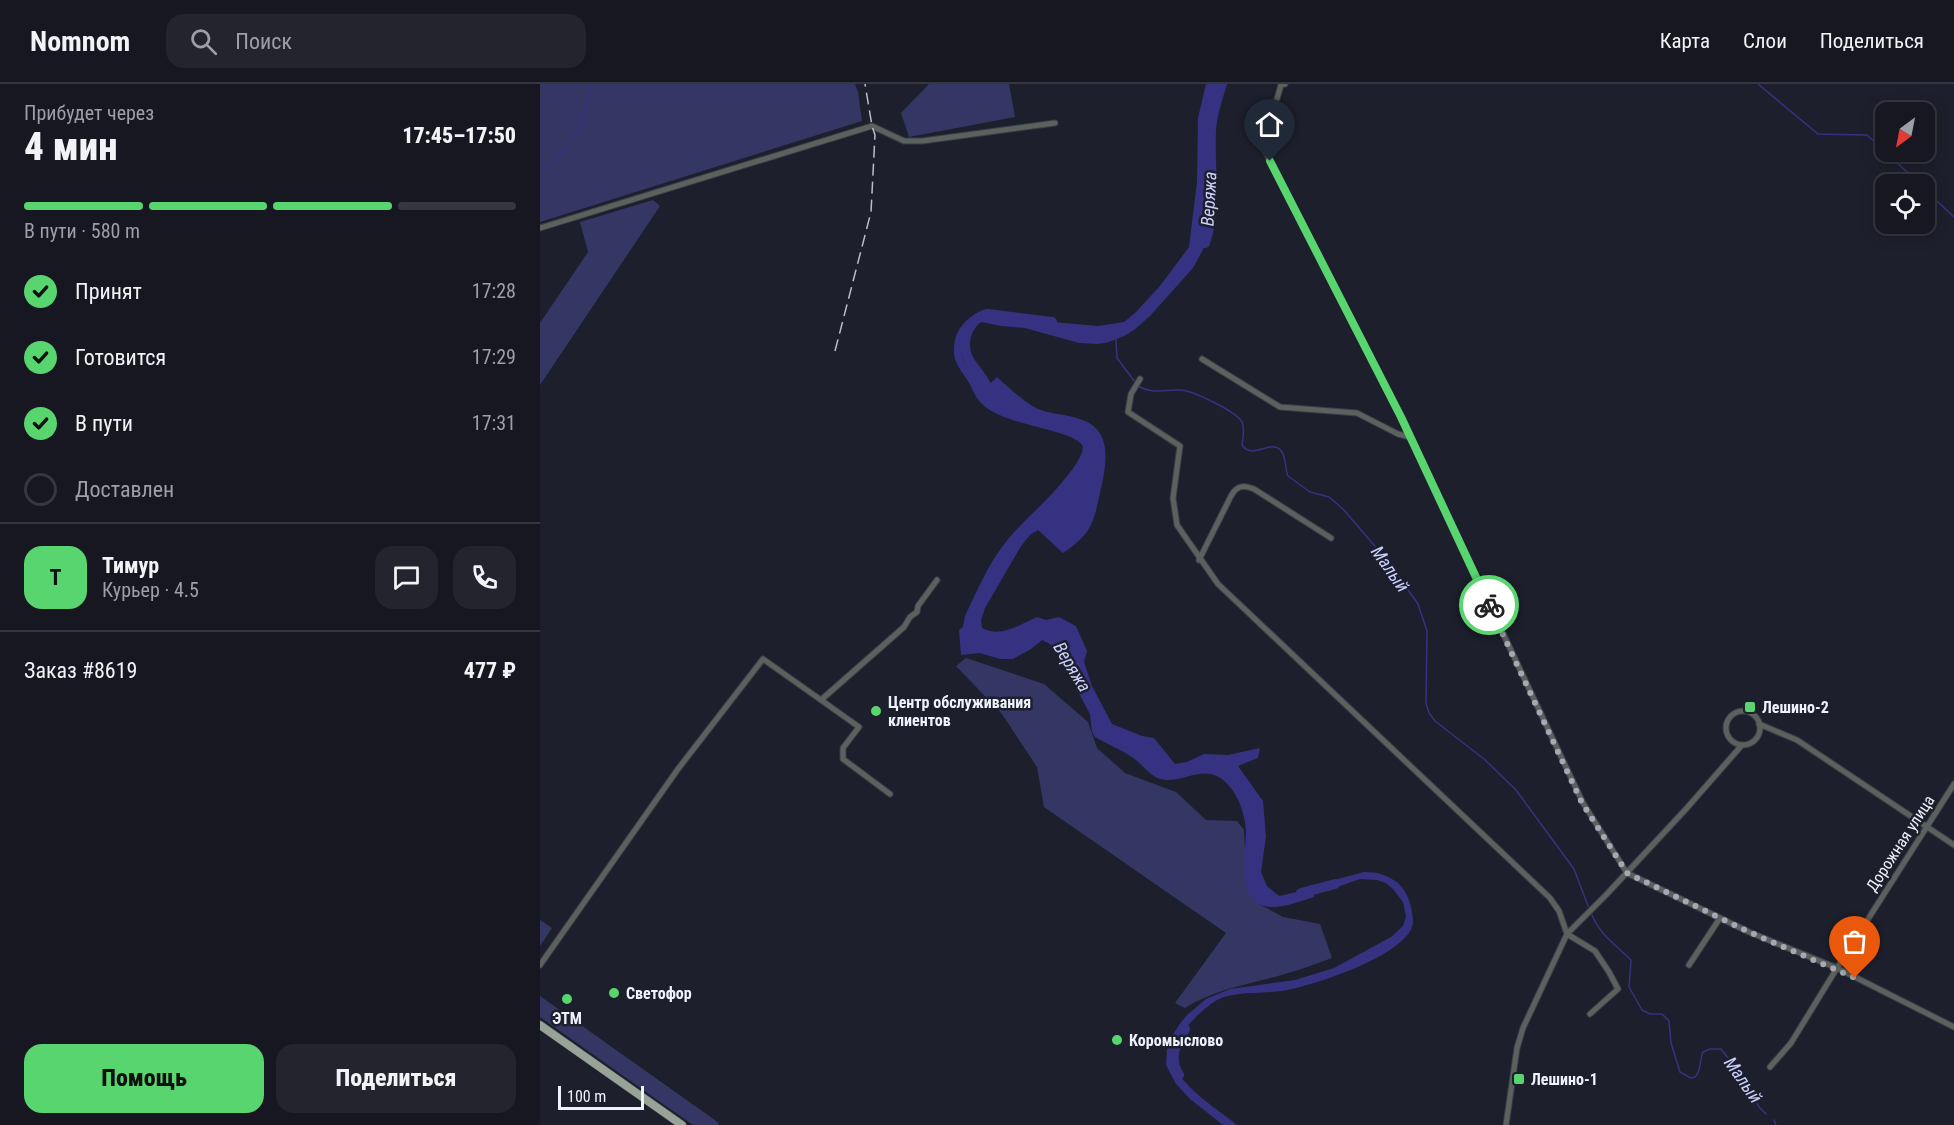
<!DOCTYPE html>
<html lang="ru">
<head>
<meta charset="utf-8">
<style>
	:root { --surface:#161721; --page:#23242e; --text:#f1f3f6; --muted:#9e9fa5; --line:#35363f; --accent:#59d56f }
	body { margin:0; font-family:"Roboto Condensed",sans-serif; background:var(--page); color:var(--text); height:100vh; display:flex; flex-direction:column; font-size:22px; white-space:nowrap }
	* { box-sizing:border-box; margin:0 }
	p { font-size:20px; color:var(--muted) }
	.icon { flex:none; width:33px; height:33px; fill:none; stroke:currentColor; stroke-width:2; stroke-linecap:round; stroke-linejoin:round }
	.map { position:relative; flex:1; overflow:hidden }
	.drawer { display:flex; flex-direction:column; background:var(--surface); width:540px }
	.drawer>* { flex:none }
	.needle { width:39px; rotate:212deg }
	.controls { position:absolute; left:1335px; top:18px; display:grid; gap:12px }
	.controls a { display:grid; place-items:center; width:60px; height:60px; border-radius:12px; background:var(--surface); box-shadow:0 3px 15px #0003,0 0 0 2px var(--line); font-size:30px }
	.scale { position:absolute; left:18px; bottom:15px; width:86px; box-sizing:border-box; padding-left:6px; border:3px solid #f0f2fb; border-top:0; font-size:16px; line-height:21px; white-space:nowrap; color:#f0f2fb; -webkit-text-stroke:4px #1d1f2c; paint-order:stroke }
	.pin { position:absolute; display:grid; place-items:center; width:51px; height:51px; color:#fff; margin:-62px -26px; border-radius:50% 50% 50% 0; rotate:-45deg; box-shadow:0 0 6px #0007 }
	.pin .icon { rotate:45deg }
	.courier { position:absolute; display:grid; place-items:center; width:60px; height:60px; margin:-30px; border:4px solid #59d56f; border-radius:50%; background:#fff; color:#222; box-shadow:0 2px 8px #0007 }
	.overview em { font-style:normal; font-weight:800 }
	.overview div { display:flex; flex-direction:column-reverse }
	.overview { display:flex; align-items:center; justify-content:space-between; height:102px; padding:0 24px }
	h1 { font-size:39px; font-weight:800; line-height:45px }
	.bar { display:grid; grid-template-columns:repeat(4,1fr); gap:9px 6px; align-content:center; height:72px; padding:0 24px }
	.bar i { height:8px; border-radius:4px; background:var(--line) }
	.bar .on { background:var(--accent) }
	.bar p { grid-column:span 4 }
	.line { display:flex; align-items:center; gap:15px; padding:0 24px; border-top:2px solid var(--line) }
	.line div { flex:1 }
	.round { display:grid; place-items:center; flex:none; width:63px; height:63px; border-radius:18px; background:var(--page) }
	ol { padding:0 24px; list-style:none }
	li { display:flex; align-items:center; gap:18px; height:66px }
	li p { margin-inline-start:auto }
	li .icon { padding:6px; border-radius:50%; background:var(--accent); color:#111; stroke-width:4 }
	li:last-child { color:var(--muted) }
	li i { width:33px; height:33px; border:3px solid var(--line); border-radius:50% }
	.action { display:flex; gap:12px; margin-top:auto; padding:12px 24px }
	.action a { flex:1; height:69px; border-radius:18px; background:var(--accent); color:#111; font-size:24px; font-weight:800; line-height:69px; text-align:center }
	.action a+a { background:var(--page); color:var(--text) }
	header { display:flex; align-items:center; gap:36px; box-sizing:border-box; height:84px; padding:0 30px; background:var(--surface); border-bottom:2px solid var(--line) }
	header strong { font-size:28px }
	nav { display:flex; gap:33px; margin-inline-start:auto; font-size:21px }
	.search { width:420px; height:54px; background:var(--page); display:flex; align-items:center; gap:15px; box-sizing:border-box; padding:0 21px; border-radius:18px; color:var(--muted); font-size:22px }
	main { display:flex; flex:1; min-height:0 }
	.map>svg:first-child { display:block }
	.green { fill:#343764 }
	.water { fill:#353381 }
	.lines { fill:none; stroke-linecap:round; stroke-linejoin:round }
	.stream { stroke:#353381; stroke-width:1.5 }
	.river { stroke:#353381; stroke-width:10 }
	.street-casing { stroke:#3b3d49; stroke-width:7 }
	.primary-casing { stroke:#3b3d49; stroke-width:9 }
	.street { stroke:#5b615c; stroke-width:5 }
	.primary { stroke:#97a397; stroke-width:8 }
	.rail { stroke:#bbbdc7; stroke-width:1.5; stroke-dasharray:12 6; stroke-linecap:butt }
	.done { stroke:#a6a8b3; stroke-width:6; stroke-dasharray:0 10.8 }
	.route { stroke:#59d56f; stroke-width:8 }
	.poi-dot { fill:#59d56f; stroke:#1d1f2c; stroke-width:2 }
	.labels { text-anchor:middle; stroke-width:5; stroke-linejoin:round; paint-order:stroke }
	.poi-label { font-size:16px; font-weight:bold; fill:#f0f2fb; stroke:#1d1f2c; text-anchor:start }
	.street-label { font-size:16px; fill:#f0f2fb; stroke:#1d1f2c }
	.water-label { font-size:18px; font-style:italic; fill:#cbd1fe; stroke:#1d1f2c }
</style>
</head>
<body>
<header>
<strong>Nomnom</strong>
<div class="search"><svg class="icon" aria-label="search" viewBox="0 0 24 24"><circle cx="10" cy="10" r="6"/><path d="M15 15l6 6"/></svg>Поиск</div>
<nav><a>Карта</a><a>Слои</a><a>Поделиться</a></nav>
</header>
<main>
<section class="drawer">
<div class="overview"><div><h1>4 мин</h1><p>Прибудет через</p></div><em>17:45–17:50</em></div>
<div class="bar"><i class="on"></i><i class="on"></i><i class="on"></i><i></i><p>В пути · 580 m</p></div>
<ol>
<li><svg class="icon" aria-label="check" viewBox="0 0 24 24"><path d="M5 12l5 5 9-10"/></svg>Принят<p>17:28</p></li>
<li><svg class="icon" aria-label="check" viewBox="0 0 24 24"><path d="M5 12l5 5 9-10"/></svg>Готовится<p>17:29</p></li>
<li><svg class="icon" aria-label="check" viewBox="0 0 24 24"><path d="M5 12l5 5 9-10"/></svg>В пути<p>17:31</p></li>
<li><i></i>Доставлен</li>
</ol>
<div class="line" style="height:108px"><b class="round" style="background:var(--accent);color:#111">Т</b><div><b>Тимур</b><p>Курьер · 4.5</p></div><a class="round"><svg class="icon" aria-label="chat" viewBox="0 0 24 24"><path d="M4 5h16v11H9l-5 4z"/></svg></a><a class="round"><svg class="icon" aria-label="phone" viewBox="0 0 24 24"><path d="M5 4h4l2 5-3 2q2 4 5 5l2-3 5 2v4C11 20 4 13 5 4z"/></svg></a></div>
<div class="line" style="height:78px"><div>Заказ #8619</div><b>477 ₽</b></div>
<div class="action"><a>Помощь</a><a>Поделиться</a></div>
</section>
<div class="map">
<svg width="1414" height="1041" viewBox="0 0 1414 1041">
	<rect width="100%" height="100%" fill="#1d1f2c"/>
	<path class="green" d="M0 0H315L318 8 322 37 0 138Z
		M389 0H469L475 33 369 53 361 29Z
		M113 116 120 122 0 301V239L48 168 40 138Z
		M426 574 504 600 548 638 557 664 585 689 636 708 666 736 697 737 704 746 707 799 719 820 743 833 780 840 792 874C777 879 763 885 748 889 712 900 677 904 645 924L635 919 686 849 504 723 497 683 462 630 416 582Z
		M0 836 12 844 0 862Z
		M0 912 179 1039 178 1041H153L0 933Z"/>
	<path class="water" d="M666 0H680L670 31 671 101 667 158 653 184 610 232 594 246 584 252 569 258 558 260 539 259 485 244 461 242 437 237 426 246 421 262V269L423 276 445 305 457 293C467 302 486 320 498 325 513 331 532 330 547 338 574 351 565 386 560 409 553 441 551 450 523 469L498 446 490 451 481 462 445 524 441 536 442 544C461 554 479 541 497 533L506 536 519 533 536 542 547 567 544 578 552 602 572 640 602 652 614 654 635 680 647 678 664 670 688 671 720 664 718 674 698 682 723 717 726 752 721 788 727 802 739 812 774 804V813C760 817 744 824 730 823 695 820 706 770 706 748 705 729 698 708 682 695 662 680 641 701 620 695 609 691 601 679 592 673 580 665 567 660 555 653L552 648 550 630 517 569 510 560 502 556 491 565 473 575H460L440 569 421 571 419 546 423 543 425 532C436 509 447 483 462 463 478 441 500 424 518 403 524 396 547 370 542 361 532 345 464 342 442 320 435 314 433 305 428 297 421 286 413 278 414 265 414 250 422 238 434 231L558 242 584 238 595 229 620 202 649 163 657 98 658 34Z
		M824 788C838 788 847 791 858 799 868 808 872 823 873 836 875 869 774 901 747 906 727 910 704 907 684 913 665 919 623 961 634 982 646 1006 676 1024 697 1041H683L650 1015 636 1000 626 981 627 966 632 952 639 941 647 931 666 915 690 905 755 896 794 884 851 853 863 842 866 833 863 818 853 805 846 799 837 796 820 795 783 808V799Z"/>
	<g class="lines">
		<path class="stream" d="M1218 0 1278 50 1327 51 1380 100
			M31 56 40 44 52 0
			M0 84 15 77 28 62
			M1384 105 1414 133
			M576 255 577 274 595 298
			M598 302C613 311 624 305 640 306 652 306 697 328 702 338 705 345 703 354 702 361 713 377 732 353 742 368 746 374 745 385 748 392L770 408 789 413 803 425 846 475 878 520 887 547 886 619 889 629 895 637 944 675 976 706 1034 785 1048 822
			M1052 831C1060 851 1076 861 1091 876L1089 903 1102 926 1110 930H1122L1129 937 1131 959 1140 988 1151 994 1155 993C1162 986 1159 977 1163 968L1170 965H1181L1206 997 1219 1023 1226 1030
			M1234 1036 1236 1041"/>
		<path class="river" d="M665 159C677 123 669 83 671 46 672 30 677 15 682 0
			M455 313C449 307 446 300 441 293 437 286 430 280 427 272 421 255 429 234 448 230L512 238
			M761 809 795 800
			M639 991C629 976 634 960 645 945"/>
		<defs>
			<path id="street" d="M745 0 741 1 723 63 861 333 1043 719 1087 789 1209 848 1297 884 1414 943
				M0 144 332 42 364 57H382L515 39
				M662 275 740 323 817 329 858 350 870 353
				M600 295 591 310 588 328 640 362 633 414 637 441 678 500 1010 814 1019 827 1027 850 1055 867 1069 888 1078 905 1050 930
				M659 476 691 412C697 401 704 401 714 405L791 454
				M281 616 319 643 303 664V675L350 710
				M1186 644a17 17 0 1 1 34 0a17 17 0 1 1-34 0Z
				M1219 640 1257 656 1414 761
				M0 881 138 685 223 575 281 616 364 543 370 533 377 528 378 522 397 496
				M1149 881 1180 834
				M1230 983 1251 959 1297 884 1414 700
				M966 1041 977 964 983 944 1027 850 1066 811 1146 725 1202 661"/>
			<path id="primary" d="M0 941 142 1041"/>
		</defs>
		<use href="#street" class="street-casing"/>
		<use href="#primary" class="primary-casing"/>
		<use href="#street" class="street"/>
		<use href="#primary" class="primary"/>
		<path class="rail" d="M295 267 331 128 335 51 332 42 325 0"/>
	</g>
	<g class="lines">
		<path class="done" d="M949 521 1042 719 1087 789 1209 848 1315 894"/>
		<path class="route" d="M730 77 861 333 949 521"/>
	</g>
	<g class="poi-dot">
		<rect x="1204" y="617" width="12" height="12" rx="3"/>
		<circle cx="336" cy="627" r="6"/>
		<circle cx="74" cy="909" r="6"/>
		<circle cx="27" cy="915" r="6"/>
		<circle cx="577" cy="956" r="6"/>
		<rect x="973" y="989" width="12" height="12" rx="3"/>
	</g>
	<g class="labels">
		<g class="poi-label">
			<text x="348" y="624">Центр обслуживания<tspan x="348" dy="18">клиентов</tspan></text>
			<text x="1222" y="629">Лешино-2</text>
			<text x="86" y="915">Светофор</text>
			<text x="27" y="940" text-anchor="middle">ЭТМ</text>
			<text x="589" y="962">Коромыслово</text>
			<text x="991" y="1001">Лешино-1</text>
		</g>
		<g class="street-label">
			<text transform="translate(1360 759) rotate(-57)" y="6">Дорожная улица</text>
		</g>
		<g class="water-label">
			<text transform="translate(669 115) rotate(-87)" y="6">Веряжа</text>
			<text transform="translate(850 485) rotate(55)" y="6">Малый</text>
			<text transform="translate(532 583) rotate(59)" y="6">Веряжа</text>
			<text transform="translate(1203 996) rotate(55)" y="6">Малый</text>
		</g>
	</g>
</svg>
<div class="controls">
<a><svg class="needle" viewBox="-14 -14 28 28"><path d="M0-13l5 13h-10z" fill="#e53935"/><path d="M0 13l5-13h-10z" fill="#9e9fa5"/></svg></a>
<a><svg class="icon" aria-label="locate" viewBox="0 0 24 24"><circle cx="12" cy="12" r="6"/><path d="M12 2v4M12 18v4M2 12h4M18 12h4"/></svg></a>
</div>
<div class="scale">100 m</div>
<div class="pin" style="left:1315px;top:894px;background:#ea580c"><svg class="icon" aria-label="bag" viewBox="0 0 24 24"><path d="M5 8h14l-1 12H6zM9 8a3 3 0 0 1 6 0"/></svg></div>
<div class="pin" style="left:730px;top:77px;background:#1f2937"><svg class="icon" aria-label="home" viewBox="0 0 24 24"><path d="M3 11l9-7 9 7M6 9v11h12V9"/></svg></div>
<div class="courier" style="left:949px;top:521px"><svg class="icon" aria-label="bike" viewBox="0 0 24 24"><circle cx="6" cy="16" r="4"/><circle cx="18" cy="16" r="4"/><path d="M6 16l4-8h5l3 8M10 8l3 8H6M13 5h3"/></svg></div>
</div>
</main>
</body>
</html>
